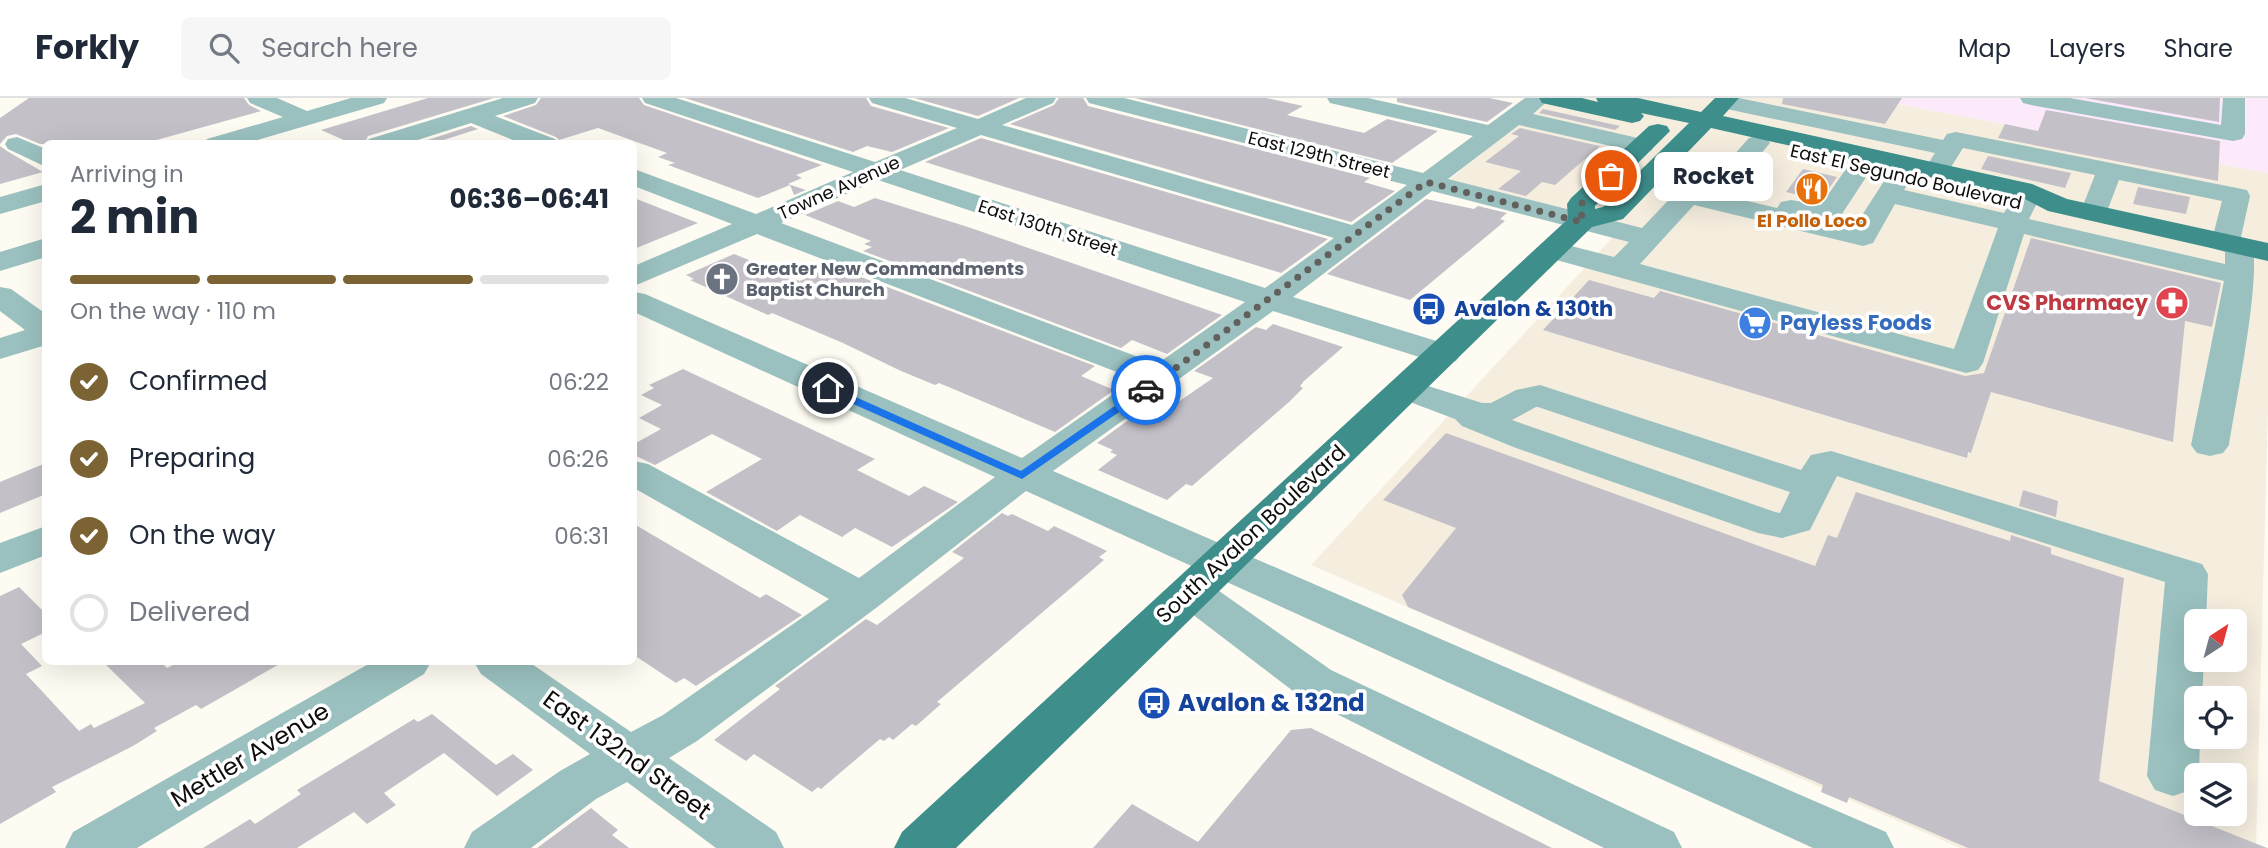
<!DOCTYPE html>
<html lang="en">
<head>
<meta charset="utf-8">
<style>
	:root { --surface:#fff; --page:#f6f6f7; --text:#1f2937; --muted:#747a83; --line:#e0e1e3; --accent:#7b6334 }
	body { margin:0; font-family:Poppins,sans-serif; background:var(--page); color:var(--text); height:100vh; display:flex; flex-direction:column; font-size:26px; white-space:nowrap }
	* { box-sizing:border-box; margin:0 }
	p { font-size:23px; color:var(--muted) }
	.icon { flex:none; width:38px; height:38px; fill:none; stroke:currentColor; stroke-width:2; stroke-linecap:round; stroke-linejoin:round }
	.map { position:relative; flex:1; overflow:hidden }
	.sheet { position:absolute; left:42px; top:42px; width:595px; height:525px; display:flex; flex-direction:column; background:var(--surface); border-radius:10px; box-shadow:0 7px 28px #0002 }
	.sheet>* { flex:none }
	.needle { width:46px; rotate:36deg }
	.tools { position:absolute; left:2184px; top:511px; display:grid; gap:14px }
	.tools a { display:grid; place-items:center; width:63px; height:63px; border-radius:10px; background:var(--surface); box-shadow:0 7px 28px #0002; font-size:35px }
	.pin { position:absolute; display:grid; place-items:center; width:60px; height:60px; color:#fff; margin:-30px; border:4px solid #fff; border-radius:50%; box-shadow:0 2px 7px #0007 }
	.courier { position:absolute; display:grid; place-items:center; width:70px; height:70px; margin:-35px; border:5px solid #1a73e8; border-radius:50%; background:#fff; color:#222; box-shadow:0 2px 9px #0007 }
	.bubble { position:absolute; height:49px; border-radius:10px; background:var(--surface); box-shadow:0 7px 28px #0002; font-size:23px; font-weight:700; line-height:49px; text-align:center }
	.overview em { font-style:normal; font-weight:700 }
	.overview div { display:flex; flex-direction:column-reverse }
	.overview { display:flex; align-items:center; justify-content:space-between; height:119px; padding:0 28px }
	h1 { font-size:46px; font-weight:700; line-height:52px }
	.bar { display:grid; grid-template-columns:repeat(4,1fr); gap:10px 7px; align-content:center; height:84px; padding:0 28px }
	.bar i { height:9px; border-radius:5px; background:var(--line) }
	.bar .active { background:var(--accent) }
	.bar p { grid-column:span 4 }
	ol { padding:0 28px; list-style:none }
	li { display:flex; align-items:center; gap:21px; height:77px }
	li p { margin-inline-start:auto }
	li .icon { padding:7px; border-radius:50%; background:var(--accent); color:#fff; stroke-width:4 }
	li:last-child { color:var(--muted) }
	li i { width:38px; height:38px; border:4px solid var(--line); border-radius:50% }
	header { display:flex; align-items:center; gap:42px; box-sizing:border-box; height:98px; padding:0 35px; background:var(--surface); border-bottom:2px solid var(--line) }
	header strong { font-size:33px }
	nav { display:flex; gap:38px; margin-inline-start:auto; font-size:24px }
	.search { width:490px; height:63px; background:var(--page); display:flex; align-items:center; gap:18px; box-sizing:border-box; padding:0 24px; border-radius:10px; color:var(--muted); font-size:26px }
	.map>svg:first-child { display:block }
	.built { fill:#f5eedf; fill-rule:evenodd }
	.education { fill:#fceafb }
	.building { fill:#c4c0c8 }
	.lines { fill:none; stroke-linecap:round; stroke-linejoin:round }
	.minor { fill:#9ac1bf; fill-rule:evenodd }
	.major { fill:#3e8f8c; fill-rule:evenodd }
	.route { fill:#1a73e8 }
	.done { stroke:#62605c; stroke-width:7; stroke-dasharray:0 12.6 }
	.labels { text-anchor:middle; stroke-width:7; stroke-linejoin:round; paint-order:stroke }
	.far-street-label { font-size:18px; fill:#0e0d0b; stroke:#fff }
	.far-food-label { font-size:18px; font-weight:bold; fill:#c56008; stroke:#fff }
	.far-worship-label { font-size:18px; font-weight:bold; fill:#5b616d; stroke:#fff; text-anchor:start }
	.health-label { font-size:21px; font-weight:bold; fill:#be3a42; stroke:#fff; text-anchor:end }
	.transit-label { font-size:21px; font-weight:bold; fill:#164399; stroke:#fff; text-anchor:start }
	.shop-label { font-size:21px; font-weight:bold; fill:#366cbe; stroke:#fff; text-anchor:start }
	.street-label { font-size:21px; fill:#0e0d0b; stroke:#fff }
	.near-transit-label { font-size:24px; font-weight:bold; fill:#164399; stroke:#fff; text-anchor:start }
	.near-street-label { font-size:24px; fill:#0e0d0b; stroke:#fff }
</style>
</head>
<body>
<header>
<strong>Forkly</strong>
<div class="search"><svg class="icon" aria-label="search" viewBox="0 0 24 24"><circle cx="10" cy="10" r="6"/><path d="M15 15l6 6"/></svg>Search here</div>
<nav><a>Map</a><a>Layers</a><a>Share</a></nav>
</header>
<div class="map">
<svg width="2268" height="750" viewBox="0 0 2268 750">
	<rect width="100%" height="100%" fill="#fefbf2"/>
	<path class="built" d="M1549 0H1865L2268 75V312L2256 750H1960L1311 467 1624 127 1449 82ZM2196 523H2235V562H2196ZM2196 600H2235V639H2196ZM2196 677H2235V716H2196Z"/>
	<path class="education" d="M1865 0H2268V75Z"/>
	<path class="building" d="M29 0H244L249 7 261 13 142 46H40L16 36 7 38 0 46V20Z
		M428 0H494L368 38 364 46H353L321 32Z
		M541 0H639L644 7 822 67 796 77 802 80 788 86 806 92 794 97 790 87 758 100 668 67 675 65 658 59 667 55 598 30 559 42 556 39 503 18 536 7Z
		M685 0H866L871 8 949 30 892 54 867 48 853 54Z
		M914 0H1019L978 18Z
		M1059 0H1083L1088 8 1370 80 1364 84 1395 93 1351 124 1010 26 1054 7Z
		M1135 0H1266L1303 8 1287 17 1364 35 1387 21 1438 33 1392 65Z
		M1397 0H1489L1513 5 1487 24 1397 4Z
		M1783 0H1902L1885 26 1782 6Z
		M2085 0H2220L2219 24Z
		M1543 11 1620 28 1615 32 1539 15Z
		M2046 12 2220 43 2218 83 1998 40 2005 26 2038 33Z
		M471 28 478 31 431 46H415Z
		M1520 30 1600 48 1555 87 1542 84 1526 98 1498 91 1521 73 1485 64 1519 38 1511 36Z
		M981 40 1328 141 1281 175 925 64Z
		M0 48 7 53 43 74 0 86Z
		M1988 58 2071 75 2065 90 1981 71Z
		M1803 71 1837 79 1821 102 1786 94Z
		M2138 89 2190 99 2186 116 2133 106Z
		M634 100 698 125 634 151Z
		M875 100 968 129 1222 217 1167 256 1132 242 1121 250 863 153 872 149 864 146 871 143 805 117 838 103 854 109Z
		M1426 101 1474 111 1478 108 1507 115 1500 121 1505 123 1410 202 1327 176Z
		M2031 140 2221 185 2212 229 2185 223 2173 344 1991 294 1971 355 1968 354 1967 360 1543 232 1589 182 1654 200 1660 193 1965 278 1984 275Z
		M734 156 800 183 832 168 1095 268 1081 278 1114 292 1055 334 939 285 935 287 901 273 843 245 772 215 768 217 690 182 694 181 686 177Z
		M1273 226 1343 249 1304 283 1300 288 1303 290 1289 304 1192 388 1186 386 1167 402 1098 372 1117 357 1110 354 1113 352 1097 345 1149 307 1165 313 1213 280 1194 273 1256 229 1266 232Z
		M683 271 875 361 857 372 909 398 924 388 958 404 892 449 855 430 842 439 800 417 777 433 706 394 762 361 712 336 655 367 634 357V346L661 331 639 320 662 307 641 297 654 290 649 287Z
		M1446 335 1815 468 1828 437 1837 440 1856 394 2010 443 2011 437 2051 450V456L2124 480 2099 683 2267 750H1968L1849 699 1847 705 1821 694 1823 687 1408 509 1402 497 1456 430 1383 402Z
		M46 365V396L0 415V384Z
		M2023 392 2058 403 2056 419 2019 408Z
		M1002 415 1008 418 1012 416 1048 433 1054 428 1107 453 1099 459 1104 462 937 604 941 606 916 628 912 626 893 642 889 639 884 643 880 641 821 691 818 689 812 694 754 656 746 663 714 642 780 591 775 588 866 521 877 527 964 460 952 454Z
		M634 426 760 500 766 496 802 517 696 588 684 580 676 585 634 557Z
		M19 489 46 516V534L21 546 42 568 26 576 79 633 91 626 94 630 145 605 103 564H161L167 570 179 564H283L201 611 196 607 154 630 157 633 133 648 52 689 56 694 0 726V498Z
		M432 616 496 667 513 656 533 672 497 698 444 655 384 695 396 707 367 726 354 714 297 750H203L250 721 255 726 301 696 297 692 414 621 418 624Z
		M1311 630 1552 750H1093L1132 706 1198 744 1291 632Z
		M591 710 618 732 612 737 629 750H537Z"/>
	<g class="lines">
		<path class="minor" d="M247 0H277L307 13 351 0H387L384 5 244 46H204L207 41 283 19 250 5Z
			M503 0H538L535 5 495 18 555 41 558 46H523L471 25 405 46H366L369 41Z
			M642 0H676L875 64 957 30 872 5 869 0H905L978 21 1026 0H1056L1053 5 1002 27 1352 127 1407 87 1089 5 1086 0H1124L1423 75 1473 38 1330 5 1327 0H1368L1488 27 1525 0H1551L1533 16 1651 43 1654 48 1651 53 1642 55 1519 27 1448 81 1642 130 1679 91 1684 90 1644 81 1640 75 1644 69 1653 67 1712 81 1749 40 1758 38 1767 40 1770 45 1727 96 1722 97 1777 110 1781 104 1791 102 1821 107 1852 62 1861 59 1870 62 1874 67 1840 119 1827 122 1855 128 1892 71 1901 69 1910 71 1914 77 1904 92 2004 115 2013 99 2023 97 2033 99 2037 105 2029 121 2225 166V154L2215 151 2211 145 2222 103 2119 82 2104 121 2094 123 2084 121 2080 115 2095 77 1963 50 1946 77 1937 80 1928 77 1924 72 1935 55 1717 9 1714 4 1716 0H1739L1943 42 1947 36 1956 34 2237 90 2247 92 2250 98 2241 139 2250 142C2265 164 2234 313 2229 347L2223 355 2210 358 2197 355 2191 347 2224 183 2024 136 1983 265 1978 272 1966 275 1542 158 1537 152 1542 146 1552 143 1614 159 1629 144 1432 93 1293 199 1456 249 1461 256 1456 263 1444 266 1432 263 1273 213 1179 281 1175 287 1169 289 1053 373 1886 734 1894 750H1813L1026 393 876 510 697 643 669 660 776 734 784 750H716L627 684 596 701 531 750H464L472 734 560 673 590 656 481 576 474 564H529L631 634 663 617 829 501 634 390V363L648 366 859 480 995 379 634 214V194L645 196 1022 360 1135 281 757 136 634 188V168L732 126 634 88V71L756 116 853 74 645 5ZM981 37 1334 140 1265 190 900 72ZM878 82 1245 204 1157 266 781 125ZM1895 106 1998 130 1954 251 1640 166 1694 107 1863 148 1873 145Z
			M2020 0H2070L2221 27 2223 0H2245V36L2242 41 2233 43 2031 7 2023 5Z
			M17 39 46 51V69L8 51 5 46 8 41Z
			M46 86V103L0 116V99Z
			M46 140V159L0 173V154Z
			M0 189 11 191 46 216V247L0 261V240L25 232 0 213Z
			M1406 281 1482 305H1491L1516 292 1540 287 1801 372 1811 357 1831 353 2202 466 2208 476 2206 523H2196V562H2204L2202 600H2196V639H2200L2199 677H2196L2191 692 2173 698 2155 692 2147 678 2165 484 1837 378 1810 432 1782 440 1758 435 1516 350 1462 328 1455 321 1394 298 1389 291 1394 284ZM1536 309H1538L1790 394 1780 415 1775 414 1512 322Z
			M46 428V457L0 475V445Z
			M1190 479 1205 483 1331 572 1674 734 1682 750H1604L1297 596 1175 503 1168 493 1175 483Z
			M372 564H431L424 576 137 750H65L73 734Z"/>
		<path class="major" d="M1539 0H1582L1598 4 1596 0H1638L1701 14 1715 0H1739L1723 18 2032 86 2067 101 2268 145V163L2048 113 2023 100 1711 30 1623 121 1592 129 956 750H894L902 734 1568 121 1567 106 1571 100 1649 28 1658 26 1667 28 1670 33 1595 108V111L1603 109 1689 25 1641 15 1644 18 1640 23 1632 25 1542 5Z"/>
	</g>
	<path class="route" d="M824 288H831L1021 373 1142 289 1151 292 1022 381 824 293Z"/>
	<g class="lines">
		<path class="done" d="M1146 292 1426 84 1582 124 1581 106 1611 78"/>
	</g>
	<defs>
		<symbol id="restaurant-disc" viewBox="-11 -11 22 22"><circle r="9.5" fill="#e8710a" stroke="#fff"/><path d="M-5-6h1v4h1v-4h1v4h1v-4h1v5L-1.5 .5V6h-2V.5L-5-1ZM5-6V6H3V1.5H1.5Q1.5-4 5-6Z" fill="#fff"/></symbol>
		<symbol id="church-disc" viewBox="-11 -11 22 22"><circle r="9.5" fill="#6b7280" stroke="#fff"/><path d="M-1.2-6h2.4v3.5h3.3v2.4h-3.3V6h-2.4V-.1h-3.3v-2.4h3.3Z" fill="#fff"/></symbol>
		<symbol id="pharmacy-disc" viewBox="-11 -11 22 22"><circle r="9.5" fill="#e0444e" stroke="#fff"/><path d="M-2-6h4v4h4v4h-4v4h-4v-4h-4v-4h4Z" fill="#fff"/></symbol>
		<symbol id="bus-disc" viewBox="-11 -11 22 22"><circle r="9.5" fill="#1a4fb4" stroke="#fff"/><path d="M-5-6H5V4H4V6H2V4H-2V6H-4V4H-5ZM-3.5-4V0h7V-4ZM-3.5 1.2v1.5H-2V1.2ZM2 1.2v1.5H3.5V1.2Z" fill="#fff"/></symbol>
		<symbol id="supermarket-disc" viewBox="-11 -11 22 22"><circle r="9.5" fill="#3f7fe0" stroke="#fff"/><path d="M-6-5.5h2.5l.6 2H6L4.5 2H-2.5L-4.4-4H-6ZM-1.5 3.2a1.3 1.3 0 1 0 .1 0ZM3 3.2a1.3 1.3 0 1 0 .1 0Z" fill="#fff"/></symbol>
	</defs>
	<g fill-rule="evenodd">
		<use href="#restaurant-disc" x="1793" y="72" width="38" height="38"/>
		<use href="#church-disc" x="703" y="162" width="38" height="38"/>
		<use href="#pharmacy-disc" x="2153" y="186" width="38" height="38"/>
		<use href="#bus-disc" x="1410" y="192" width="38" height="38"/>
		<use href="#supermarket-disc" x="1736" y="206" width="38" height="38"/>
		<use href="#bus-disc" x="1135" y="586" width="38" height="38"/>
	</g>
	<g class="labels">
		<g class="far-street-label">
			<text transform="translate(1319 57) rotate(14)" y="6">East 129th Street</text>
			<text transform="translate(1906 79) rotate(13)" y="6">East El Segundo Boulevard</text>
			<text transform="translate(839 90) rotate(-24)" y="6">Towne Avenue</text>
			<text transform="translate(1048 130) rotate(18)" y="6">East 130th Street</text>
		</g>
		<g class="far-food-label">
			<text x="1812" y="129">El Pollo Loco</text>
		</g>
		<g class="far-worship-label">
			<text x="746" y="177">Greater New Commandments<tspan x="746" dy="21">Baptist Church</tspan></text>
		</g>
		<g class="health-label">
			<text x="2148" y="212">CVS Pharmacy</text>
		</g>
		<g class="transit-label">
			<text x="1454" y="218">Avalon &amp; 130th</text>
		</g>
		<g class="shop-label">
			<text x="1780" y="232">Payless Foods</text>
		</g>
		<g class="street-label">
			<text transform="translate(1251 436) rotate(-43)" y="7">South Avalon Boulevard</text>
		</g>
		<g class="near-transit-label">
			<text x="1178" y="613">Avalon &amp; 132nd</text>
		</g>
		<g class="near-street-label">
			<text transform="translate(250 657) rotate(-31)" y="8">Mettler Avenue</text>
			<text transform="translate(627 657) rotate(36)" y="8">East 132nd Street</text>
		</g>
	</g>
</svg>
<div class="tools">
<a><svg class="needle" viewBox="-14 -14 28 28"><path d="M0-13l5 13h-10z" fill="#e53935"/><path d="M0 13l5-13h-10z" fill="#747a83"/></svg></a>
<a><svg class="icon" aria-label="locate" viewBox="0 0 24 24"><circle cx="12" cy="12" r="6"/><path d="M12 2v4M12 18v4M2 12h4M18 12h4"/></svg></a>
<a><svg class="icon" aria-label="layers" viewBox="0 0 24 24"><path d="M12 4l9 5-9 5-9-5zM3 14l9 5 9-5"/></svg></a>
</div>
<div class="pin" style="left:1611px;top:78px;background:#ea580c"><svg class="icon" aria-label="bag" viewBox="0 0 24 24"><path d="M5 8h14l-1 12H6zM9 8a3 3 0 0 1 6 0"/></svg></div>
<div class="pin" style="left:828px;top:290px;background:#1f2937"><svg class="icon" aria-label="home" viewBox="0 0 24 24"><path d="M3 11l9-7 9 7M6 9v11h12V9"/></svg></div>
<div class="courier" style="left:1146px;top:292px"><svg class="icon" aria-label="car" viewBox="0 0 24 24"><path d="M5 17H2v-5l4-1 3-4h7l3 4 3 1v5h-3M9 17h6M6 11h13"/><circle cx="7" cy="17" r="2"/><circle cx="17" cy="17" r="2"/></svg></div>
<div class="bubble" style="left:1654px;top:54px;width:119px">Rocket</div>
<section class="sheet">
<div class="overview"><div><h1>2 min</h1><p>Arriving in</p></div><em>06:36–06:41</em></div>
<div class="bar"><i class="active"></i><i class="active"></i><i class="active"></i><i></i><p>On the way · 110 m</p></div>
<ol>
<li><svg class="icon" aria-label="check" viewBox="0 0 24 24"><path d="M5 12l5 5 9-10"/></svg>Confirmed<p>06:22</p></li>
<li><svg class="icon" aria-label="check" viewBox="0 0 24 24"><path d="M5 12l5 5 9-10"/></svg>Preparing<p>06:26</p></li>
<li><svg class="icon" aria-label="check" viewBox="0 0 24 24"><path d="M5 12l5 5 9-10"/></svg>On the way<p>06:31</p></li>
<li><i></i>Delivered</li>
</ol>
</section>
</div>
</body>
</html>
